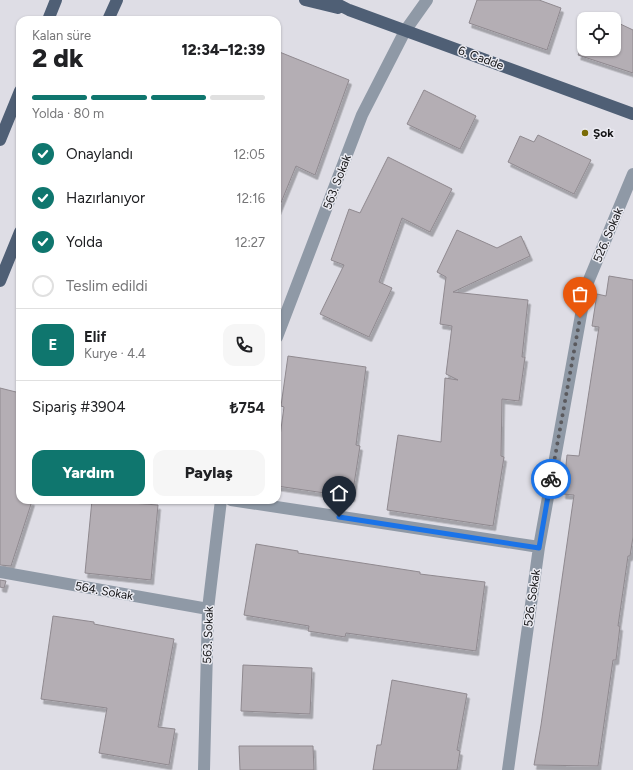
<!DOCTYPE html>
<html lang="tr">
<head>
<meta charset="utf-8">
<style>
	:root { --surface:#fff; --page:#f6f6f6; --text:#202124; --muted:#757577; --line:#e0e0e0; --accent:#0f766e }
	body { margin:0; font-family:Figtree,sans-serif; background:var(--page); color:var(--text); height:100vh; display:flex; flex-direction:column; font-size:15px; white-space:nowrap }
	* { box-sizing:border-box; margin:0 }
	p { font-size:13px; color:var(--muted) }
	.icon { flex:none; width:22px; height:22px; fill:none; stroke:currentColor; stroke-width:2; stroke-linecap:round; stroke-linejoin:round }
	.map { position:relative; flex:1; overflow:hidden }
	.panel { position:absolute; left:16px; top:16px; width:265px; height:488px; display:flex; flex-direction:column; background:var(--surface); border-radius:12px; box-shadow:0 1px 3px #0004 }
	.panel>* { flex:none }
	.tools { position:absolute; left:577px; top:12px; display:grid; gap:8px }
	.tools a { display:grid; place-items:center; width:44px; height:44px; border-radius:8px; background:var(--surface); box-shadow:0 1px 3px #0004; font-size:20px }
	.pin { position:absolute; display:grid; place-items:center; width:34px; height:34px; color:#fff; margin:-41px -17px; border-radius:50% 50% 50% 0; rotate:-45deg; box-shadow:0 0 4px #0007 }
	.pin .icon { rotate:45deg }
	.courier { position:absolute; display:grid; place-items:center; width:40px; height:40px; margin:-20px; border:3px solid #1a73e8; border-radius:50%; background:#fff; color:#222; box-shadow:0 1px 5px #0007 }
	.summary em { font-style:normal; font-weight:800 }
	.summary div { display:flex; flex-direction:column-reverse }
	.summary { display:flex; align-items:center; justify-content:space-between; height:68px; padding:0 16px }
	h1 { font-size:26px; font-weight:800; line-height:30px }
	.bar { display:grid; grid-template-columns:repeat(4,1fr); gap:6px 4px; align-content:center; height:48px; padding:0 16px }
	.bar i { height:5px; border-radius:3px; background:var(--line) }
	.bar .selected { background:var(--accent) }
	.bar p { grid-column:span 4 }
	.line { display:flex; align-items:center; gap:10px; padding:0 16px; border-top:1px solid var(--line) }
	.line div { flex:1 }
	.round { display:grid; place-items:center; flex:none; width:42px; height:42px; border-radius:12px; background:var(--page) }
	ol { padding:0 16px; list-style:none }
	li { display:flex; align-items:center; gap:12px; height:44px }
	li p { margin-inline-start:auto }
	li .icon { padding:4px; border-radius:50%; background:var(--accent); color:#fff; stroke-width:4 }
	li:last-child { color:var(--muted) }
	li i { width:22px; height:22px; border:2px solid var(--line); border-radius:50% }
	.cta { display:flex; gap:8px; margin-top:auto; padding:8px 16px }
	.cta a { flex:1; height:46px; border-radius:12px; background:var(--accent); color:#fff; font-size:16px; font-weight:800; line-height:46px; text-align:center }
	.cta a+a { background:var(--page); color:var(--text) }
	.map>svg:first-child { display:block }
	.building { fill:#b4aeb4; stroke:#8f898f; filter:url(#shadow) }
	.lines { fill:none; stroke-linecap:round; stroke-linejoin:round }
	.minor { stroke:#8f99a6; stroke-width:12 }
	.major { stroke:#4f5f75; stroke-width:12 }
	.done { stroke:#5b5a5e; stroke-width:4; stroke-dasharray:0 7.2 }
	.route { stroke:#1a73e8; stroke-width:5 }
	.poi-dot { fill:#7a6c06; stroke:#ebebf2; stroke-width:1.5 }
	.labels { text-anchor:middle; stroke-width:3; stroke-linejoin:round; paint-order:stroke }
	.street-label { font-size:12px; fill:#141416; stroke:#ebebf2 }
	.poi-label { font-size:12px; font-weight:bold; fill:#141416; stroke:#ebebf2; text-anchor:start }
</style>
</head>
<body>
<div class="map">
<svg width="633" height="770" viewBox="0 0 633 770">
	<defs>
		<filter id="shadow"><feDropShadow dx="2.5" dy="4.5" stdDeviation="0" flood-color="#0004"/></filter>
	</defs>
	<rect width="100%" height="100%" fill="#dedde5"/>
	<path class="building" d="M477 0H539L561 8 547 50 469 23Z
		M599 14 609 18 611 19H597Z
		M614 21 633 30V73L578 55 584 44V49H614Z
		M277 51 349 80 315 175 296 166 278 210Z
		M424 90 476 116 460 149 407 124Z
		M538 135 591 160 574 194 508 162 520 136 534 142Z
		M388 157 452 189 430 232 402 218 379 282 392 288 369 337 320 314 344 265 331 260 349 209 360 213Z
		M457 230 497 248 521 236 530 256 453 292 528 300 522 357H525L519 401 502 399 501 456 504 457 493 526 387 510 398 435 441 442 445 378 458 380 446 374 452 326 440 324 446 277 437 272Z
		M609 276 633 280V537L630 556H628L618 626H620L616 660H613L598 766 534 765 541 725 574 495 563 494 567 455 579 456 599 327 592 326 597 294 606 296Z
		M288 356 366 367 356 445 360 446 352 497 277 486V458L284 407 281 406Z
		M0 388 20 393V500L32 501 11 566 0 565Z
		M92 500 158 505 151 580 85 573Z
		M256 544 298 551V553L420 572V574L485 582 476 651 346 633 345 637 308 631 309 626 244 615Z
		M0 580 6 581 4 588 0 587Z
		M53 616 94 622V624L174 639 158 727 175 729 169 765 99 753 107 708 41 699Z
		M243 665 312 668 310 714 241 711Z
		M392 680 467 694 457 750 460 751 457 770H373L377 745H381Z
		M239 746H313L314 770H240Z"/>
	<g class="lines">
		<path class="minor" d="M277 337 362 115 405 31 427 0
			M231 500 539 547
			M0 572 208 609
			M204 770 208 609 221 500
			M508 770 539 547 586 287 633 174"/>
		<path class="major" d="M305 0 338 8
			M329 0 349 10 633 114
			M48 20 56 0
			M108 20 117 0
			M0 140 20 91
			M0 281 20 232"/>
	</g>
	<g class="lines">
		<path class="done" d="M551 479 580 318"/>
		<path class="route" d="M339 517 539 548 551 479"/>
	</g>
	<circle class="poi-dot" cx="585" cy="133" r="4"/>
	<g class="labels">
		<g class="street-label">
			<text transform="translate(481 58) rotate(20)" y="4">6. Cadde</text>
			<text transform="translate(337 182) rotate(-69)" y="4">563. Sokak</text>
			<text transform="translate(608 235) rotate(-67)" y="4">526. Sokak</text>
			<text transform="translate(104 591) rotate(10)" y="4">564. Sokak</text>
			<text transform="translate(532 598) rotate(-82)" y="4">526. Sokak</text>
			<text transform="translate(208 635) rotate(-88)" y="4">563. Sokak</text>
		</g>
		<g class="poi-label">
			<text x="593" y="137">Şok</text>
		</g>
	</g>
</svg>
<div class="tools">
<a><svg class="icon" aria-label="locate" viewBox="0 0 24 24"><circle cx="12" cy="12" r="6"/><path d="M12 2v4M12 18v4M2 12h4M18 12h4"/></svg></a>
</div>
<div class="pin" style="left:580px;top:318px;background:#ea580c"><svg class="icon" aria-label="bag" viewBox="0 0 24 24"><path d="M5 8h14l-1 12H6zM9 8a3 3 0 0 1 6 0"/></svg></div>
<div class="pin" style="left:339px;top:517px;background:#1f2937"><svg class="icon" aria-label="home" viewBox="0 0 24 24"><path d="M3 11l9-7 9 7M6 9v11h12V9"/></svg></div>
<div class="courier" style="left:551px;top:479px"><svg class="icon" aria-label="bike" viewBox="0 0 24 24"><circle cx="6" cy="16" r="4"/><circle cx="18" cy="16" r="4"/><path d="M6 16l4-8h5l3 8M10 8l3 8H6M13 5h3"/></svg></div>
<section class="panel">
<div class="summary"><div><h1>2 dk</h1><p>Kalan süre</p></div><em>12:34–12:39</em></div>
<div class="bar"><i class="selected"></i><i class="selected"></i><i class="selected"></i><i></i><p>Yolda · 80 m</p></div>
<ol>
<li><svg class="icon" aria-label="check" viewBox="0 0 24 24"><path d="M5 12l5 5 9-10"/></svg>Onaylandı<p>12:05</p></li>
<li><svg class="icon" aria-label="check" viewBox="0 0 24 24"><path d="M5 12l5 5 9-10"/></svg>Hazırlanıyor<p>12:16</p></li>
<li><svg class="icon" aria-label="check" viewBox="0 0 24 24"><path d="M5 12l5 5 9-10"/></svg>Yolda<p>12:27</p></li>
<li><i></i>Teslim edildi</li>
</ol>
<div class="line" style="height:72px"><b class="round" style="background:var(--accent);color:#fff">E</b><div><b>Elif</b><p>Kurye · 4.4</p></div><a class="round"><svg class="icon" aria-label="phone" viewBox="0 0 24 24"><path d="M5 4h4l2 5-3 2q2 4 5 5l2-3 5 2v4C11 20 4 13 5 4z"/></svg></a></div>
<div class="line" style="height:52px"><div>Sipariş #3904</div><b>₺754</b></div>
<div class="cta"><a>Yardım</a><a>Paylaş</a></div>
</section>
</div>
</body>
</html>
